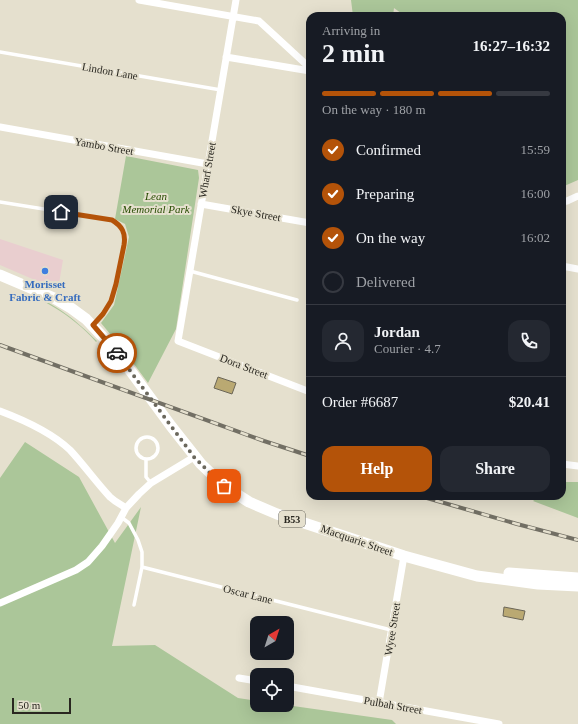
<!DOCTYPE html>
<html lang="en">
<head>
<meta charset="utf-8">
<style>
	:root { --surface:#171b24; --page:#242831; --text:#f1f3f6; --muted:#9ea1a6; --line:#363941; --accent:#b45309 }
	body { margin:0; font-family:"Times New Roman",serif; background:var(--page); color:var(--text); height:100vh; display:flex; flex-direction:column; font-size:15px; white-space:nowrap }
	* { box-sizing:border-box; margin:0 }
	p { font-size:13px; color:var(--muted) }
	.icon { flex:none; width:22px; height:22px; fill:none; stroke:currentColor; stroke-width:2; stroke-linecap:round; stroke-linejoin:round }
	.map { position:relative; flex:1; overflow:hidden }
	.details { position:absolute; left:306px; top:12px; width:260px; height:488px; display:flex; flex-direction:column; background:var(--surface); border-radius:12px; box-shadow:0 4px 16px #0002 }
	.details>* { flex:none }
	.needle { width:26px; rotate:39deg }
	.fabs { position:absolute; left:250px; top:616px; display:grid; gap:8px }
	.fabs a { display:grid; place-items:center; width:44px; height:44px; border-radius:8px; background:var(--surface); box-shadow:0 4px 16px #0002; font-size:20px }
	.scale { position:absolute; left:12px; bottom:10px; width:59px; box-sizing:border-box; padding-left:4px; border:2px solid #292720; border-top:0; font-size:11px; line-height:14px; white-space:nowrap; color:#292720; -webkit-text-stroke:3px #e5e0ce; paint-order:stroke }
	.pin { position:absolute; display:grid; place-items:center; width:34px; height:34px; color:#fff; margin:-17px; border-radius:8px; box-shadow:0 2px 6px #0006 }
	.courier { position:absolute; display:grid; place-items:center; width:40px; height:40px; margin:-20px; border:3px solid #b45309; border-radius:50%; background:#fff; color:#222; box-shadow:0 1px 5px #0007 }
	.overview em { font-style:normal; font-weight:600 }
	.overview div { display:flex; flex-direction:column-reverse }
	.overview { display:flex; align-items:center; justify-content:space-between; height:68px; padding:0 16px }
	h1 { font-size:26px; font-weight:600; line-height:30px }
	.bar { display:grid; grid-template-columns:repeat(4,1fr); gap:6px 4px; align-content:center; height:48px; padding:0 16px }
	.bar i { height:5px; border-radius:3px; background:var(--line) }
	.bar .current { background:var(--accent) }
	.bar p { grid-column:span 4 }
	.line { display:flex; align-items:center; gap:10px; padding:0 16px; border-top:1px solid var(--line) }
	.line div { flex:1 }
	.round { display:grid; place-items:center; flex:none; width:42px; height:42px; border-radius:12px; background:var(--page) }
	ol { padding:0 16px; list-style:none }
	li { display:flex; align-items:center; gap:12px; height:44px }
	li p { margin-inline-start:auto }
	li .icon { padding:4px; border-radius:50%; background:var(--accent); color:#fff; stroke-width:4 }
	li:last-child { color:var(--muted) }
	li i { width:22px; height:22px; border:2px solid var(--line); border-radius:50% }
	.button { display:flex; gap:8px; margin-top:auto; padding:8px 16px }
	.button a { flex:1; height:46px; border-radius:12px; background:var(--accent); color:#fff; font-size:16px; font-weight:600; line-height:46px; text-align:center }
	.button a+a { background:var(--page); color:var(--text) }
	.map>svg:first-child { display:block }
	.commercial { fill:#e9cecf }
	.green { fill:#abc699 }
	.building { fill:#baa972; stroke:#6b6657 }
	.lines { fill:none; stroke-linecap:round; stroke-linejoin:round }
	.service { stroke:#fff; stroke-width:3.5 }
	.minor { stroke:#fff; stroke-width:7 }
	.primary { stroke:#fff; stroke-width:11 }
	.rail-casing { stroke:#726f64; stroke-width:4 }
	.rail { stroke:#e5e0ce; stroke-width:2.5; stroke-dasharray:8; stroke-linecap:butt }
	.done { stroke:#6b685d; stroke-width:4; stroke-dasharray:0 7.2 }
	.route { stroke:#b45309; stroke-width:5 }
	.shop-dot { fill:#3f7fe0; stroke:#e5e0ce; stroke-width:1.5 }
	.labels { text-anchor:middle; stroke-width:4; stroke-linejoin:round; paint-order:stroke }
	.shield { fill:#e5e0ce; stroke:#615e54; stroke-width:1 }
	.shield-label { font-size:10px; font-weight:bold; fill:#292720 }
	.street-label { font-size:11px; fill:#292720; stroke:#e5e0ce }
	.park-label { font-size:11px; font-style:italic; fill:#274b00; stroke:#e5e0ce }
	.shop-label { font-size:11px; font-weight:bold; fill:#366cbe; stroke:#e5e0ce }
</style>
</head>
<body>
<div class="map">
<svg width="578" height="724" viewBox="0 0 578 724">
	<rect width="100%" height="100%" fill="#e5e0ce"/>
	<path class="commercial" d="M0 239 63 260 58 290 0 265Z"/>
	<path class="green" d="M351 0H578V180L562 187V16H405L394 8 393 16H353Z
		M126 156 198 170 199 178 176 329 148 383 125 352 101 323 114 305 129 237 125 224 115 219Z
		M32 294C59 307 76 320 97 341L96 342C90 335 83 328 75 322 62 311 47 303 32 295Z
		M25 442 79 477 115 543 141 507 112 646 155 645 238 698 257 701V705H286L392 720 396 724H0V478Z
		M562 482H578V518L533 501 538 496H562Z"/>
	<path class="building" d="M218 377 236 383 232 394 214 388Z
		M504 607 525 611 523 620 503 616Z"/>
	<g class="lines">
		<path class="service" d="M0 52 221 90
			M0 202 112 220C122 226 126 233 124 245L116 284 111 301 103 314 93 325
			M190 271 297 300
			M136 448a11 11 0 1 1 22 0a11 11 0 1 1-22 0Z
			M146 459V477L151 483
			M121 517 129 523 138 540 142 552V567L134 605
			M142 567 391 630"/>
		<path class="minor" d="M139 0 259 21 310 68
			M236 0 178 341 310 392
			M226 57 310 71
			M0 127 208 164
			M562 202 567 201 578 196
			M201 204 310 223
			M562 266 578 269
			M0 411C24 420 51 432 70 450 84 465 96 482 110 497L115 501 126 508
			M562 464 578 466
			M0 603 76 570 88 562 102 546 118 523 126 508 139 494 151 483 194 457
			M239 678 257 681
			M287 686 499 724
			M379 703 404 556"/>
		<path class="primary" d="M0 275 54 298 71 308 86 319 103 337 124 362 171 426 201 464 224 486 249 502 277 514 404 556 477 576 538 584 578 586
			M509 573 578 578"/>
		<defs>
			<path id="rail" d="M0 345 264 441 310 456
				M420 496 517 524 578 540"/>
		</defs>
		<use href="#rail" class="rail-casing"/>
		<use href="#rail" class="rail"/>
	</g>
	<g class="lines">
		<path class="done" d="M117 353 194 457 211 474 224 486"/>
		<path class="route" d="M61 212 112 220C122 226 126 233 124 245L116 284 111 301 103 314 93 325 117 353"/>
	</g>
	<circle class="shop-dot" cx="45" cy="271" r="4"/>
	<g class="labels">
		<rect class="shield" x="279" y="511" width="26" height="16" rx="3"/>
		<g class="shield-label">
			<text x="292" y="523">B53</text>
		</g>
		<g class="street-label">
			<text transform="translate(110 71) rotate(10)" y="4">Lindon Lane</text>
			<text transform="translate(104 146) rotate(10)" y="4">Yambo Street</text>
			<text transform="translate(207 170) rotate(-80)" y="4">Wharf Street</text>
			<text transform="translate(256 213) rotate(10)" y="4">Skye Street</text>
			<text transform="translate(244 366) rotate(21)" y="4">Dora Street</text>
			<text transform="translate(357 540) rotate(19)" y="4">Macquarie Street</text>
			<text transform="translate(248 594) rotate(14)" y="4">Oscar Lane</text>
			<text transform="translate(392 629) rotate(-81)" y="4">Wyee Street</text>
			<text transform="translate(393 705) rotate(10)" y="4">Pulbah Street</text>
		</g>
		<g class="park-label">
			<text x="156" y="200">Lean<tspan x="156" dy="13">Memorial Park</tspan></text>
		</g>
		<g class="shop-label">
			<text x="45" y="288">Morisset<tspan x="45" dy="13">Fabric &amp; Craft</tspan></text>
		</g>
	</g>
</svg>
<div class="fabs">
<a><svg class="needle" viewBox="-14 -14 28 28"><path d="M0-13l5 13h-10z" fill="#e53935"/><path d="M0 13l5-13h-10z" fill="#9ea1a6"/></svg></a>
<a><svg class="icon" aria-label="locate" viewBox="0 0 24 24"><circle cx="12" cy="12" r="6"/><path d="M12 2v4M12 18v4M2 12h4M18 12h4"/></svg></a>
</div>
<div class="scale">50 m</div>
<div class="pin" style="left:224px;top:486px;background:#ea580c"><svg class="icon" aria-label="bag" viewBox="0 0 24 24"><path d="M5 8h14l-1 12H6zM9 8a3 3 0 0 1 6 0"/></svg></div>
<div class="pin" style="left:61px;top:212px;background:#1f2937"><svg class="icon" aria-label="home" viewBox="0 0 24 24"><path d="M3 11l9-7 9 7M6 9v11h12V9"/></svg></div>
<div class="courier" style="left:117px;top:353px"><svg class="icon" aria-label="car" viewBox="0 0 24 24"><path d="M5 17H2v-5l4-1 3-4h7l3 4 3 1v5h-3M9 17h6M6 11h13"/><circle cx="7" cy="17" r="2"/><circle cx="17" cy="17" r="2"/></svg></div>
<section class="details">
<div class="overview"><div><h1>2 min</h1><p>Arriving in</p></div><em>16:27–16:32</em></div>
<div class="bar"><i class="current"></i><i class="current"></i><i class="current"></i><i></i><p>On the way · 180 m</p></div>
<ol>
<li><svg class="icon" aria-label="check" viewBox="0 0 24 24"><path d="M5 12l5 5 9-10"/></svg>Confirmed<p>15:59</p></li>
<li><svg class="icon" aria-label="check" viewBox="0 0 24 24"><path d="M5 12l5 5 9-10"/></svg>Preparing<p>16:00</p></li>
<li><svg class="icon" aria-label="check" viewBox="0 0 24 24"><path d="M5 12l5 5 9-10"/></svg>On the way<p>16:02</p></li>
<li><i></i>Delivered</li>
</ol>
<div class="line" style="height:72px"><a class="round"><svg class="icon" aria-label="person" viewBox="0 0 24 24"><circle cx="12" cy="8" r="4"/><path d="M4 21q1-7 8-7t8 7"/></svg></a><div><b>Jordan</b><p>Courier · 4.7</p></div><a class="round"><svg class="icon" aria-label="phone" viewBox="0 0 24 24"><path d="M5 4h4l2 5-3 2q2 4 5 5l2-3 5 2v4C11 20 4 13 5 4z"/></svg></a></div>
<div class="line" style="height:52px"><div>Order #6687</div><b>$20.41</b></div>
<div class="button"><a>Help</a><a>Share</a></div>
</section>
</div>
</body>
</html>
